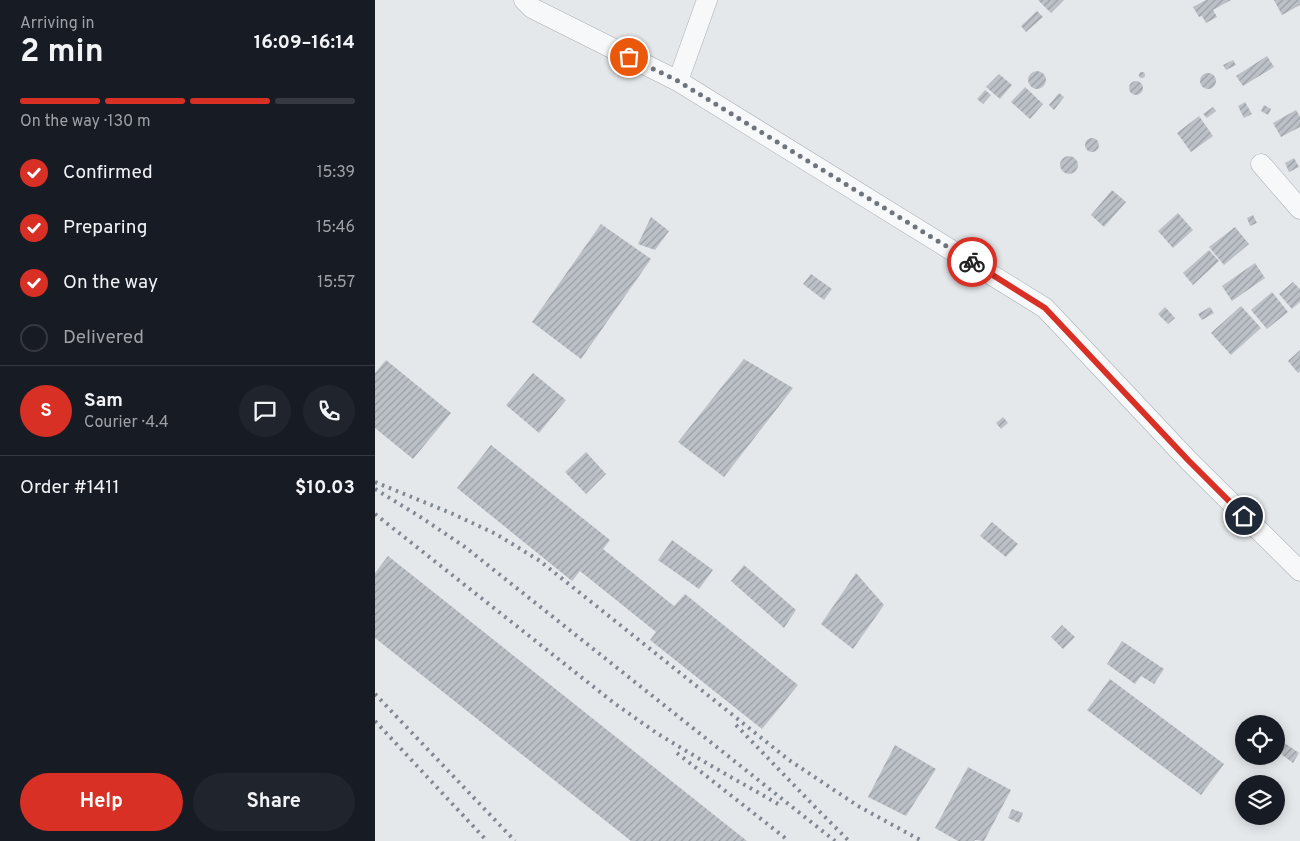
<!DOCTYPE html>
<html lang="en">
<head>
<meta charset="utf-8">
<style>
	:root { --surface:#171b24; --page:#20242c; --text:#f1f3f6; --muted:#9ea1a6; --line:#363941; --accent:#d93025 }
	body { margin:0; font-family:Overpass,sans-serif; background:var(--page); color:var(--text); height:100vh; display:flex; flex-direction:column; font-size:19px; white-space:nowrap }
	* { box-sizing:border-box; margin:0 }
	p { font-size:16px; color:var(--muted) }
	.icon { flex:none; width:28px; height:28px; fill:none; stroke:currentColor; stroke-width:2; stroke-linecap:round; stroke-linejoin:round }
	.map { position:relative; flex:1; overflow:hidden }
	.details { display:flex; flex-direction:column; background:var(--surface); width:375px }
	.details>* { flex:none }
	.fabs { position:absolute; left:860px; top:715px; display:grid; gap:10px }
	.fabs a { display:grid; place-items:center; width:50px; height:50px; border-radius:50%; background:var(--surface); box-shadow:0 2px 12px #0003; font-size:25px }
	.pin { position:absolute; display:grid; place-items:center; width:42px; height:42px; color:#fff; margin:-21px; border:2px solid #fff; border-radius:50%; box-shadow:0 1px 5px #0007 }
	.courier { position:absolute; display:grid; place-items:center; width:50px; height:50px; margin:-25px; border:4px solid #d93025; border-radius:50%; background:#fff; color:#222; box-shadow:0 1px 6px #0007 }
	.summary em { font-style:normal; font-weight:700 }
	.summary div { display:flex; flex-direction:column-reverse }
	.summary { display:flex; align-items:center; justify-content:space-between; height:85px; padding:0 20px }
	h1 { font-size:32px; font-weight:700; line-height:38px }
	.bar { display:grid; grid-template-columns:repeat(4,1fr); gap:8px 5px; align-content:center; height:60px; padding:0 20px }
	.bar i { height:6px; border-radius:4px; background:var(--line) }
	.bar .active { background:var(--accent) }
	.bar p { grid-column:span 4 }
	.line { display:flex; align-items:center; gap:12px; padding:0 20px; border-top:1px solid var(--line) }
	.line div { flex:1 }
	.round { display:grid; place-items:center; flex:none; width:52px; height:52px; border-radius:26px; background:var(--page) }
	ol { padding:0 20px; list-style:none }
	li { display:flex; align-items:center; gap:15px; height:55px }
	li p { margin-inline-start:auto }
	li .icon { padding:5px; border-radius:50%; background:var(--accent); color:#fff; stroke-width:4 }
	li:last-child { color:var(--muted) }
	li i { width:28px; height:28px; border:2px solid var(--line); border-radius:50% }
	.action { display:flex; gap:10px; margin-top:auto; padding:10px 20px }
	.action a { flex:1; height:58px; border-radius:30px; background:var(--accent); color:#fff; font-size:20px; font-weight:700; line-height:58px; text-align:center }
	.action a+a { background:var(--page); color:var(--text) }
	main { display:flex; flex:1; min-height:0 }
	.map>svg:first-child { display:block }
	.building { fill:url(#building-hatch) }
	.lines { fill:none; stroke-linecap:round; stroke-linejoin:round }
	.minor-casing { stroke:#aaafb5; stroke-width:21 }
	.minor { stroke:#f7f8fa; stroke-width:20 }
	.rail { stroke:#808893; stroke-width:4; stroke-dasharray:2.5 5; stroke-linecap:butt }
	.done { stroke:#6e757d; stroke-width:5; stroke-dasharray:0 9 }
	.route { stroke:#d93025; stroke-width:6 }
</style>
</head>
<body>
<main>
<section class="details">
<div class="summary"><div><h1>2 min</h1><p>Arriving in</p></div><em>16:09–16:14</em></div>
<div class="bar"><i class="active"></i><i class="active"></i><i class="active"></i><i></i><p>On the way · 130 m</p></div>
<ol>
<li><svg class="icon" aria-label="check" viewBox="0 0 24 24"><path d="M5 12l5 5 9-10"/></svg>Confirmed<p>15:39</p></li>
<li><svg class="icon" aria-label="check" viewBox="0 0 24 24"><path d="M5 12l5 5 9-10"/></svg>Preparing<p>15:46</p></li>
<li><svg class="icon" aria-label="check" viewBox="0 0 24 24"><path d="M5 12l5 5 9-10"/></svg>On the way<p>15:57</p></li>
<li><i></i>Delivered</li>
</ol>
<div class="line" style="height:90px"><b class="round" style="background:var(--accent);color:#fff">S</b><div><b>Sam</b><p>Courier · 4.4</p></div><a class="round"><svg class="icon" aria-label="chat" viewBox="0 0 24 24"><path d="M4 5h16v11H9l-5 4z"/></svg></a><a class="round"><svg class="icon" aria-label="phone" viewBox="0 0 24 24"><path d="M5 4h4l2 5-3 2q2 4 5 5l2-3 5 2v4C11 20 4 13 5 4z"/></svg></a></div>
<div class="line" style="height:65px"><div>Order #1411</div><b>$10.03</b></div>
<div class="action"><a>Help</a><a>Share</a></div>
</section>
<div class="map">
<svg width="925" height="841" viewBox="0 0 925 841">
	<defs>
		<pattern id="building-hatch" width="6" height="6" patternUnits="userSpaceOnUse" patternTransform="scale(1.25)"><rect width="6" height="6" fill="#bcc1c7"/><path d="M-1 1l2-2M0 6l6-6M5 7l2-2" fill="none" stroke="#999ea3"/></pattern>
	</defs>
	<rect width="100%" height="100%" fill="#e5e8eb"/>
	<path class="building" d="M663 0H689L676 13Z
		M831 0H856L838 10 842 17 831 23 827 16 824 17 818 7Z
		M899 0H925V5L907 15Z
		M662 11 668 17 651 32 646 26Z
		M892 56 899 67 868 86 861 76Z
		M858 60 861 65 851 70 848 65Z
		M653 80a9 9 0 1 1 18 0a9 9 0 1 1-18 0Z
		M764 75a3 3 0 1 1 6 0a3 3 0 1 1-6 0Z
		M825 81a8 8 0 1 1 16 0a8 8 0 1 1-16 0Z
		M624 74 637 85 625 99 611 87Z
		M754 88a7 7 0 1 1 14 0a7 7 0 1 1-14 0Z
		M650 87 668 104 655 119 636 102Z
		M610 90 616 95 608 104 602 99Z
		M684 93 689 97 679 110 674 105Z
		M870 102 877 114 869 118 863 106Z
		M889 105 896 109 893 115 886 111Z
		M838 107 841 111 832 118 828 114Z
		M921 110 925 117V127L906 137 898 123Z
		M824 116 838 136 816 152 802 133Z
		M710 145a7 7 0 1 1 14 0a7 7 0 1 1-14 0Z
		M685 165a9 9 0 1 1 18 0a9 9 0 1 1-18 0Z
		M919 158 924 167 914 172 910 163Z
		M737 190 751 202 729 227 716 215Z
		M803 213 818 230 798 248 783 231Z
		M878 215 882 223 875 226 872 218Z
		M276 217 294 231 280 250 263 244Z
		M226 224 276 259 206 359 157 322Z
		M860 227 874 244 849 265 834 247Z
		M834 250 844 261 818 285 808 273Z
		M880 263 890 278 857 301 847 286Z
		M436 274 457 289 449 300 428 284Z
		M918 282 925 289V302L917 309 904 294Z
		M897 292 913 312 892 329 876 310Z
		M866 306 886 328 856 355 836 333Z
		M790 307 800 318 793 324 783 314Z
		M835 307 839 313 827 320 823 314Z
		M925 350V371L923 373 913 361Z
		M369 359 418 388 349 477 303 442Z
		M11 360 76 413 38 459 0 428V373Z
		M158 373 191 400 164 433 131 405Z
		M628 417 633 423 626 429 621 423Z
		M116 445 235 540 228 549 299 606 310 594 423 685 387 729 275 640 281 632 205 571 197 581 82 488Z
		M211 452 231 474 211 494 190 472Z
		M617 522 643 544 631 557 605 536Z
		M297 540 338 570 324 589 283 560Z
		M13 556 372 841H256L0 638V573Z
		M369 565 421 610 409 628 356 581Z
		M481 573 509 605 478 649 446 624Z
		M687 625 700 637 688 649 676 637Z
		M747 641 789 669 779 684 766 676 760 684 732 664Z
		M735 679 849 764 826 795 712 710Z
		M908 742 924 753 918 763 902 751Z
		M520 745 561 769 531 816 493 797Z
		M593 767 636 790 609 841 600 840 599 841H583L560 828Z
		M637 809 648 813 644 823 633 818Z"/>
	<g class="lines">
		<defs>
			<path id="minor" d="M149 0 157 8 303 81 670 308 813 460 925 571
				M303 81 332 0
				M886 164 925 209"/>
		</defs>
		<use href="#minor" class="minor-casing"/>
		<use href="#minor" class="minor"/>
		<path class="rail" d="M0 482 78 514 121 534 165 561 414 760 483 806 547 841
			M0 489 44 516 90 547 460 841
			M0 514 239 703 283 734 333 764 405 805
			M0 694 140 841
			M0 721 112 841
			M361 725 441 808 474 841
			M302 753 414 841"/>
	</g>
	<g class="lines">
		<path class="done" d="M254 57 303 81 597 262"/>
		<path class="route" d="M597 262 670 308 813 460 869 516"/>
	</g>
</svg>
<div class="fabs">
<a><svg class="icon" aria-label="locate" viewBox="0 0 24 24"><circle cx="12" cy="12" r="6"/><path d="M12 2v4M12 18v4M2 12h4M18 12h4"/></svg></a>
<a><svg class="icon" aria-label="layers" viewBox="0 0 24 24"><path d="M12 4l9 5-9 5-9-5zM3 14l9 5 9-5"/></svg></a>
</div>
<div class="pin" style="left:254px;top:57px;background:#ea580c"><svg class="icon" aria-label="bag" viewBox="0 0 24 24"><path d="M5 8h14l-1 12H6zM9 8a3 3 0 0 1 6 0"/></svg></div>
<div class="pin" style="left:869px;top:516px;background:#1f2937"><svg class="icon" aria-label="home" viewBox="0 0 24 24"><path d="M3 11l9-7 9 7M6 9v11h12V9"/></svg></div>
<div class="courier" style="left:597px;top:262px"><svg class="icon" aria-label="bike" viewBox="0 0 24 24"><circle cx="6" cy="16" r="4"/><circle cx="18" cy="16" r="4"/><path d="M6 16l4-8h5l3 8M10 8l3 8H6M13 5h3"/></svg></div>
</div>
</main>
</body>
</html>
